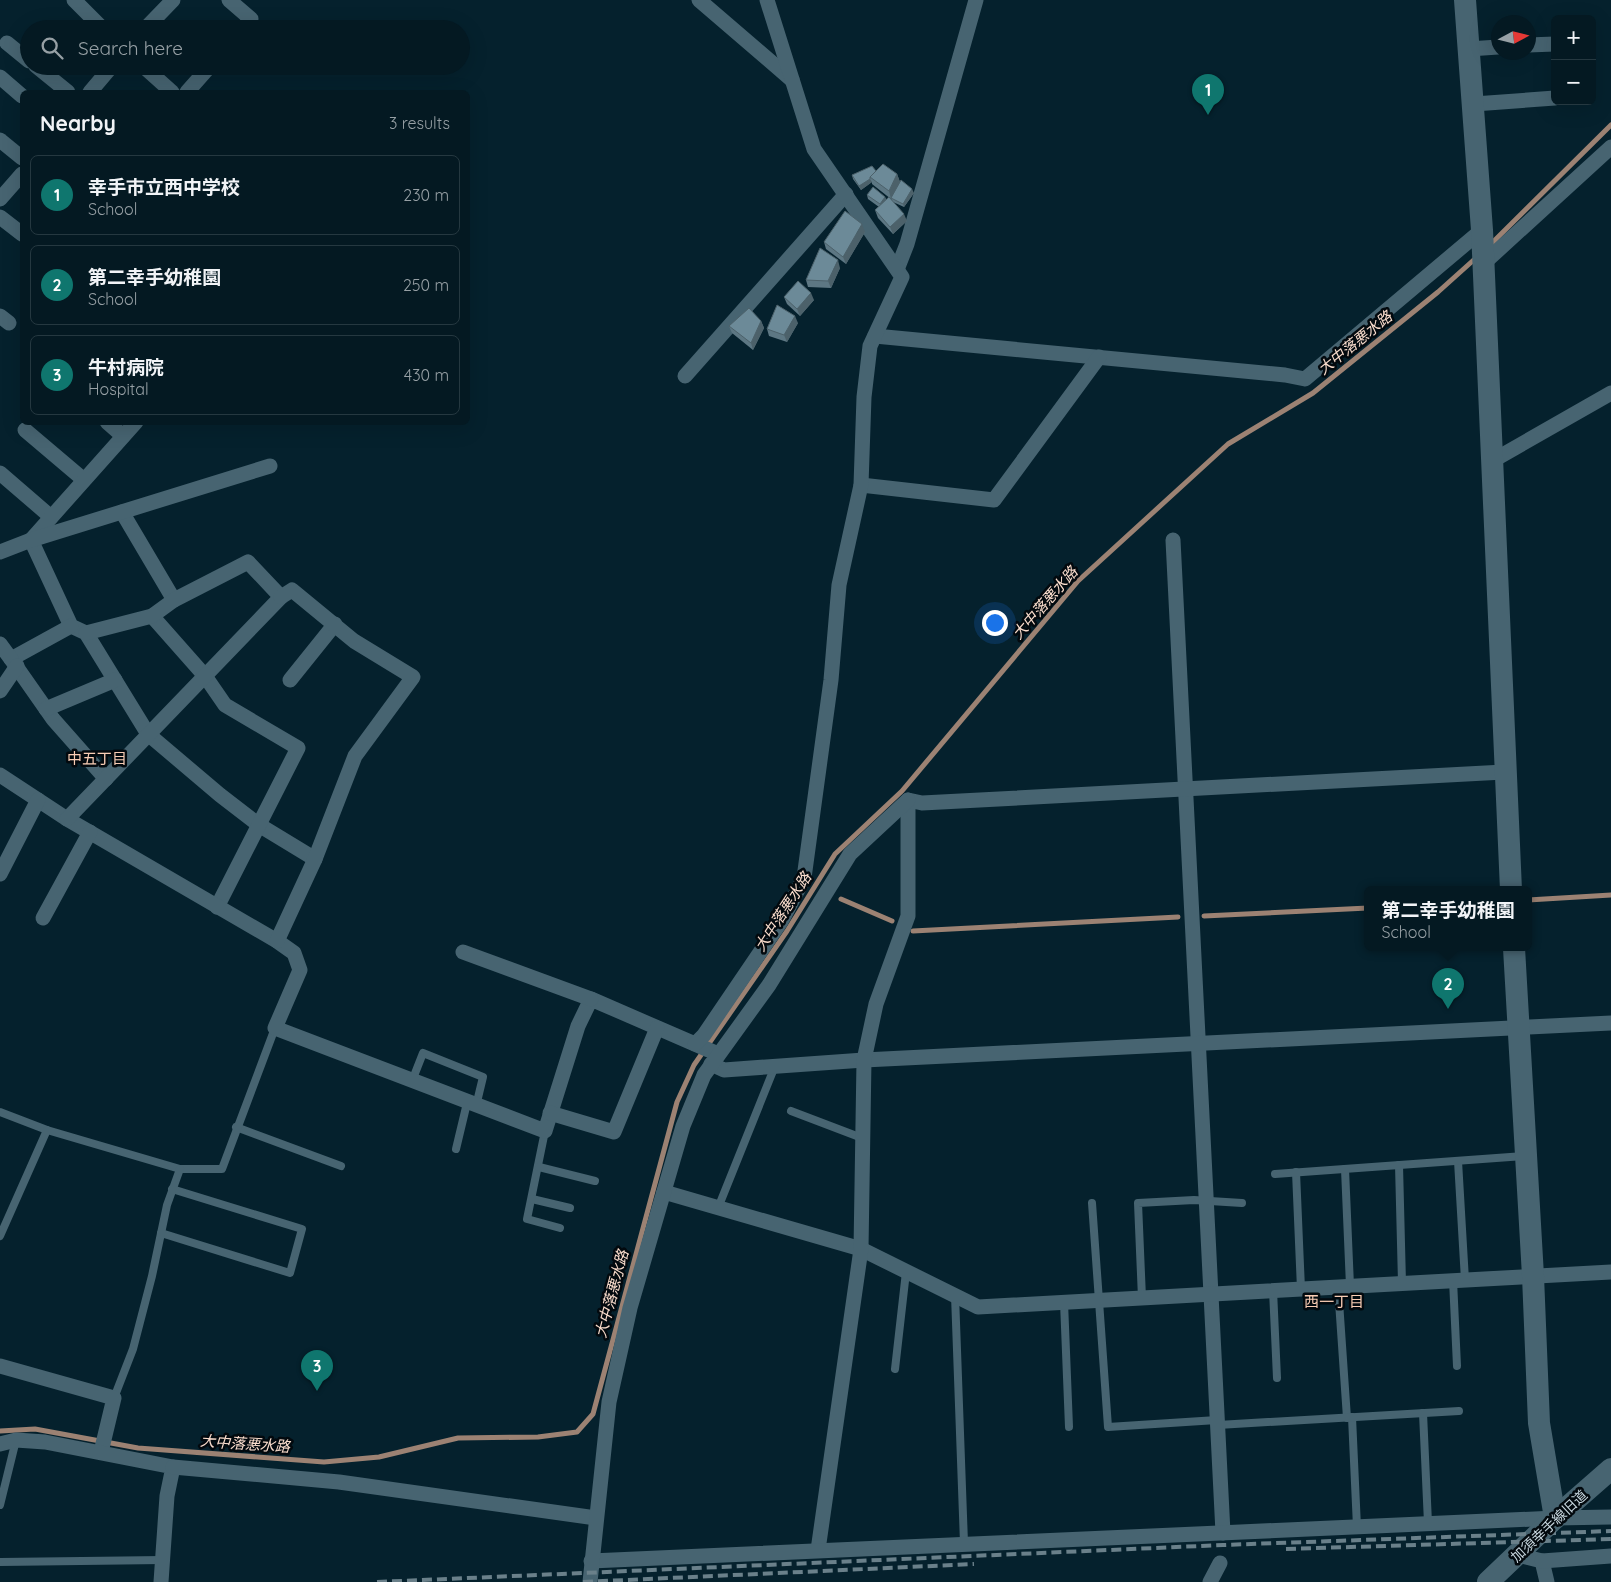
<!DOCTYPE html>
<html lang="en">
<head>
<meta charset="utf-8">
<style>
  body { margin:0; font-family:Quicksand,"Noto Sans JP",sans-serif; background:#12262f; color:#f1f3f6 }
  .controls { position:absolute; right:15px; top:15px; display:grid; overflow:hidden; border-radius:8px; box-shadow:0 5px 20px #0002 }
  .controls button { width:45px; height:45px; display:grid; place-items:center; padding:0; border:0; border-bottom:1px solid #253840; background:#041922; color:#f1f3f6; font:25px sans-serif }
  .compass { position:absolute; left:1491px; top:15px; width:45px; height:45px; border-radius:50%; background:#041922; box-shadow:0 5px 20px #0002; rotate:83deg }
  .you { position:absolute; left:994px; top:622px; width:18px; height:18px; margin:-12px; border:4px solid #fff; border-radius:50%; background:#1a73e8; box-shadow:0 0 0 8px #1a73e833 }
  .badge { display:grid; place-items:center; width:32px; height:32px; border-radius:50%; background:#0f766e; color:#fff; font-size:16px; font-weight:700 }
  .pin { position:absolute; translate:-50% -41px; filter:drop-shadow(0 1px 2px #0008) }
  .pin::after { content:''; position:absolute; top:26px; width:18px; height:15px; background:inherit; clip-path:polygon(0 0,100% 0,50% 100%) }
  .popup { position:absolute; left:1364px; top:886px; width:168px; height:65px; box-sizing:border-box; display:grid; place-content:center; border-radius:8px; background:#041922; filter:drop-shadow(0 1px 4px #0005); font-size:16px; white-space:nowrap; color:#97a0a5 }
  .popup b { font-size:19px; color:#f1f3f6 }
  .popup::after { content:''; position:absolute; left:50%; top:100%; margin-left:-10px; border:10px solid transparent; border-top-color:#041922 }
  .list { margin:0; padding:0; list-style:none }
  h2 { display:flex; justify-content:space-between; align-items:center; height:65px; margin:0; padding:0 20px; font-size:21px }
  h2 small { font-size:16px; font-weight:400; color:#97a0a5 }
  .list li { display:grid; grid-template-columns:32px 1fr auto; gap:15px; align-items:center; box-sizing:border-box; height:80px; margin:0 10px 10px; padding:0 10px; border:1px solid #253840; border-radius:8px }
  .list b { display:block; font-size:19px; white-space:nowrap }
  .list p { margin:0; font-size:16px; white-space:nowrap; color:#97a0a5 }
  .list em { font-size:16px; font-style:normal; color:#97a0a5 }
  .icon { flex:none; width:28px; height:28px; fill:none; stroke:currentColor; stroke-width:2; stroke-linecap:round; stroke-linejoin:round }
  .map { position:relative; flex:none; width:1611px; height:1582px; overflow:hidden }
  .search { position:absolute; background:#041922; box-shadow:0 5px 20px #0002; left:20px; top:20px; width:450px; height:55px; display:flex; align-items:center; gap:12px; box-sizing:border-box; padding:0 18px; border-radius:28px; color:#97a0a5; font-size:19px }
  .panel { position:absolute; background:#041922; box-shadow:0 5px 20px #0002; left:20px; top:90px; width:450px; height:335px; border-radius:8px }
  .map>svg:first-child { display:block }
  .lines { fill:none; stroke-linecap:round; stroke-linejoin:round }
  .stream { stroke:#9c8273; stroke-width:5 }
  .lane { stroke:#476471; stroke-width:8 }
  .street { stroke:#476471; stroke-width:15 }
  .secondary { stroke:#476471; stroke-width:22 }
  .rail { stroke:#6a808a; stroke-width:4; stroke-dasharray:10 5; stroke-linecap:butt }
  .wall { fill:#5d7783 }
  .shaded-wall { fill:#4c616a }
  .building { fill:#6c8a98; stroke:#4c616a }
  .labels { text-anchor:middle; stroke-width:5; stroke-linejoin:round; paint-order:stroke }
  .street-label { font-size:14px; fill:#c8d7df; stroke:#02090e }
  .water-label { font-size:15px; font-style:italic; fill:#faddcd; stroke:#02090e }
  .neighbourhood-label { font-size:15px; fill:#f9cdb5; stroke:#02090e }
</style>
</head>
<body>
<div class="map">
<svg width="1611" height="1582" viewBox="0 0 1611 1582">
  <rect width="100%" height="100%" fill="#05212d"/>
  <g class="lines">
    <g class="stream">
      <polyline points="1489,246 1611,125"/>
      <polyline points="841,899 892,921"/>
      <polyline points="1528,900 1611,895"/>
      <polyline points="1204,916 1368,908"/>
      <polyline points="913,931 1178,917"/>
      <polyline points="0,1431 35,1429 138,1448 324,1462 379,1457 458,1438 538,1437 577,1432 593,1414 677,1102 694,1065 787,931 835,854 902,791 1078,581 1228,444 1313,393 1438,292 1477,257"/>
    </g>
    <g class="lane">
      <polyline points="412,1081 423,1053 483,1077 476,1106"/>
      <polyline points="791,1111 862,1138"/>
      <polyline points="0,1112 47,1130"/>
      <polyline points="236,1127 341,1166"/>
      <polyline points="545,1131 527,1219 560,1228"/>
      <polyline points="456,1149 467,1103"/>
      <polyline points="1458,1161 1465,1280"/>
      <polyline points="1399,1165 1402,1283"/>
      <polyline points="539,1167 595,1181"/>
      <polyline points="1345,1169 1350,1286"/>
      <polyline points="1296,1172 1301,1289"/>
      <polyline points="1275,1174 1524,1156"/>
      <polyline points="532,1199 570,1208"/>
      <polyline points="1092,1203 1108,1427 1217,1420"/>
      <polyline points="718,1208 775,1066"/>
      <polyline points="161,1233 290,1273 302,1229 172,1189"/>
      <polyline points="0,1236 47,1130 180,1169 222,1169 275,1028"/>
      <polyline points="1453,1280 1457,1366"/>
      <polyline points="1338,1287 1347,1418"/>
      <polyline points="1273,1290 1277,1378"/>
      <polyline points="955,1295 964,1543"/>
      <polyline points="1142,1298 1138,1203 1194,1200 1242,1203"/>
      <polyline points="1064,1302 1069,1427"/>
      <polyline points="895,1369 906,1272"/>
      <polyline points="114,1398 133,1349 152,1276 167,1205 180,1169"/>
      <polyline points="1423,1413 1428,1523"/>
      <polyline points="1352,1417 1357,1527"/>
      <polyline points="1218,1425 1459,1411"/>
      <polyline points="0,1505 16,1440"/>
      <polyline points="0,1562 163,1560"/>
    </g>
    <g class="street">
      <polyline points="74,0 103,29"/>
      <polyline points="229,0 251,19 242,29"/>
      <polyline points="699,0 792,80"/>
      <polyline points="145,29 173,0"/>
      <polyline points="7,43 29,61"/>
      <polyline points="1528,45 1555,44"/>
      <polyline points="1469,49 1498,47"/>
      <polyline points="36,66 68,92"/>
      <polyline points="143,66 172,92"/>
      <polyline points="0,77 22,96"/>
      <polyline points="90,92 112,66"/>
      <polyline points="187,92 210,66"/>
      <polyline points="1474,104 1555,98"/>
      <polyline points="0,140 22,158"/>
      <polyline points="0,199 22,174"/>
      <polyline points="0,217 22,234"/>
      <polyline points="1483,264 1611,147"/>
      <polyline points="898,267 907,244 976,0"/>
      <polyline points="0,316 9,323"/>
      <polyline points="875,336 1285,375 1305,379 1482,230"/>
      <polyline points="685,376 846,194"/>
      <polyline points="107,422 123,436"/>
      <polyline points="25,430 84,480"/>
      <polyline points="1492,461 1611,393"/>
      <polyline points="0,473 51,517"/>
      <polyline points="861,485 994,500 1099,357"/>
      <polyline points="122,512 174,600"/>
      <polyline points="31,540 71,626 86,633 148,734 220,795 259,825 315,859"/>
      <polyline points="31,540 136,422"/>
      <polyline points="1173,540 1223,1533"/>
      <polyline points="0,552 31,540 270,466"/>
      <polyline points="152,616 205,676 225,705 298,748 217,907"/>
      <polyline points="71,626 11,659 53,719 106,779"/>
      <polyline points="0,644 11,659"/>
      <polyline points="290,680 335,624"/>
      <polyline points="0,691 17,666"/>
      <polyline points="46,709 115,680"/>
      <polyline points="0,775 67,819 277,941 294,953 300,970 275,1028 545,1131 578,1026 591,999 718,1054"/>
      <polyline points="67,819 281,597 248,562 174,600 152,616 86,633"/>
      <polyline points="0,874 38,800"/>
      <polyline points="43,918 90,832"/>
      <polyline points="277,941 315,859 355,756 413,677 354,641 292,590 281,597"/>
      <polyline points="463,952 591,999"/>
      <polyline points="695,1044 704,1035 782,920 804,878 831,680 839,585 861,485 864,397 870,346 902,277 814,149 767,0"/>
      <polyline points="711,1064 724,1070 864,1060 1611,1023"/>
      <polyline points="550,1113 614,1132 657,1028"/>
      <polyline points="664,1192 861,1249 978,1307 1611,1272"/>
      <polyline points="0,1366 114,1398 101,1452"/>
      <polyline points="0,1444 16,1440 45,1442 173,1467 167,1496 161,1582"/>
      <polyline points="173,1467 339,1482 596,1518"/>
      <polyline points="818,1550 861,1249 864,1060 876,1004 908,916 908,800 922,803 1504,772"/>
      <polyline points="1518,1555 1542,1561 1547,1582"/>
      <polyline points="591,1561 1555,1518 1611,1517"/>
      <polyline points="1542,1561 1611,1556"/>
      <polyline points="590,1582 609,1402 630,1308 683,1126 704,1075 769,985 850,854 908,800"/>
      <polyline points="1210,1582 1220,1563"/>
    </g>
    <g class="secondary">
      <polyline points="1465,0 1482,230 1511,890"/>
      <polyline points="1514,948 1533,1276 1539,1423 1555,1518"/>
      <polyline points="1488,1582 1555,1518 1611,1469"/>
    </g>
    <g class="rail">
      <polyline points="1286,1549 1611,1539"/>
      <polyline points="377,1582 1223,1545 1611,1531"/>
      <polyline points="583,1582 974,1564"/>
    </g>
  </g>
  <g class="wall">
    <polygon points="876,171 897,174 900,182 894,193 914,193 904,207 893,202 907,221 893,234 878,218 875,210 879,207 868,199 867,195 885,197 886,199 892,201 891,199 872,184 872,182 861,190 853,179 852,175"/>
    <polygon points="865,232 846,264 826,249 824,242"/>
    <polygon points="840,268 831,288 808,287 806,280"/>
    <polygon points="784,297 814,300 800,316 787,304"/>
    <polygon points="761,321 764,328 753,350 732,333 729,326"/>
    <polygon points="798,323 787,342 769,336 767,329"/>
  </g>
  <g class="shaded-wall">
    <polygon points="897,174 900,182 891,199 889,191"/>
    <polygon points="870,179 872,182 861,190 859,186"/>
    <polygon points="912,189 914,193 904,207 903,204"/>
    <polygon points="885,197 886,200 881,208 880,204"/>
    <polygon points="904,214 907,221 893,234 890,227"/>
    <polygon points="862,224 865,232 846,264 843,257"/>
    <polygon points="838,260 840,268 831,288 828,281"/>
    <polygon points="811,293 814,300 800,316 797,309"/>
    <polygon points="795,316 798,323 787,342 784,335"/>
    <polygon points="761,321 764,328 753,350 751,343"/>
  </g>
  <g class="building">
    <polygon points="883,164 897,174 889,191 870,177"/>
    <polygon points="872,166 876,171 870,177 870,179 859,186 852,175"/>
    <polygon points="901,180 912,189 903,204 891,198"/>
    <polygon points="873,187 885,197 880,204 867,195"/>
    <polygon points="889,197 904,214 890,227 875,210"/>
    <polygon points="845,211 862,224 843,257 824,242"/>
    <polygon points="820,248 838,260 828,281 806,280"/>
    <polygon points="798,281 811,293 797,309 784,297"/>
    <polygon points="777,305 795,316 784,335 767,329"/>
    <polygon points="749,308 761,321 751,343 729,326"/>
  </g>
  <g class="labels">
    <g class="street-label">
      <text transform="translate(1549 1526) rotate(-43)" y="5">加須幸手線旧道</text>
    </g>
    <g class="water-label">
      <text transform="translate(1355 343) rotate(-39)" y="5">大中落悪水路</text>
      <text transform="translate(1045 603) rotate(-49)" y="5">大中落悪水路</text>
      <text transform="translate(783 912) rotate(-57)" y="5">大中落悪水路</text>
      <text transform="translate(612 1294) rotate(-75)" y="5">大中落悪水路</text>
      <text transform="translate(245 1444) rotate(4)" y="5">大中落悪水路</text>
    </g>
    <g class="neighbourhood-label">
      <text x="97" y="764">中五丁目</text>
      <text x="1334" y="1307">西一丁目</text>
    </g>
  </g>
</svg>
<div class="controls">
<button>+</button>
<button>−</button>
</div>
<svg class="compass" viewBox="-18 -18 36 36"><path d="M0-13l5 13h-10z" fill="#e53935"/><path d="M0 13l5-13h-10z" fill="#97a0a5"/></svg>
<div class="you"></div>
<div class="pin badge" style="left:1208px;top:115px">1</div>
<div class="pin badge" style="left:1448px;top:1009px">2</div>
<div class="popup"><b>第二幸手幼稚園</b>School</div>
<div class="pin badge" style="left:317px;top:1391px">3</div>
<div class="search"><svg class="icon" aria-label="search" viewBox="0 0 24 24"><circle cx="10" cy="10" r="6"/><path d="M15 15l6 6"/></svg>Search here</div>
<section class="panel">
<h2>Nearby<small>3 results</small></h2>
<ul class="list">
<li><span class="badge">1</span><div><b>幸手市立西中学校</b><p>School</p></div><em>230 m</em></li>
<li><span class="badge">2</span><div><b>第二幸手幼稚園</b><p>School</p></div><em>250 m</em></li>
<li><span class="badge">3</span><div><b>牛村病院</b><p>Hospital</p></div><em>430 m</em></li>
</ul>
</section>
</div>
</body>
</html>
